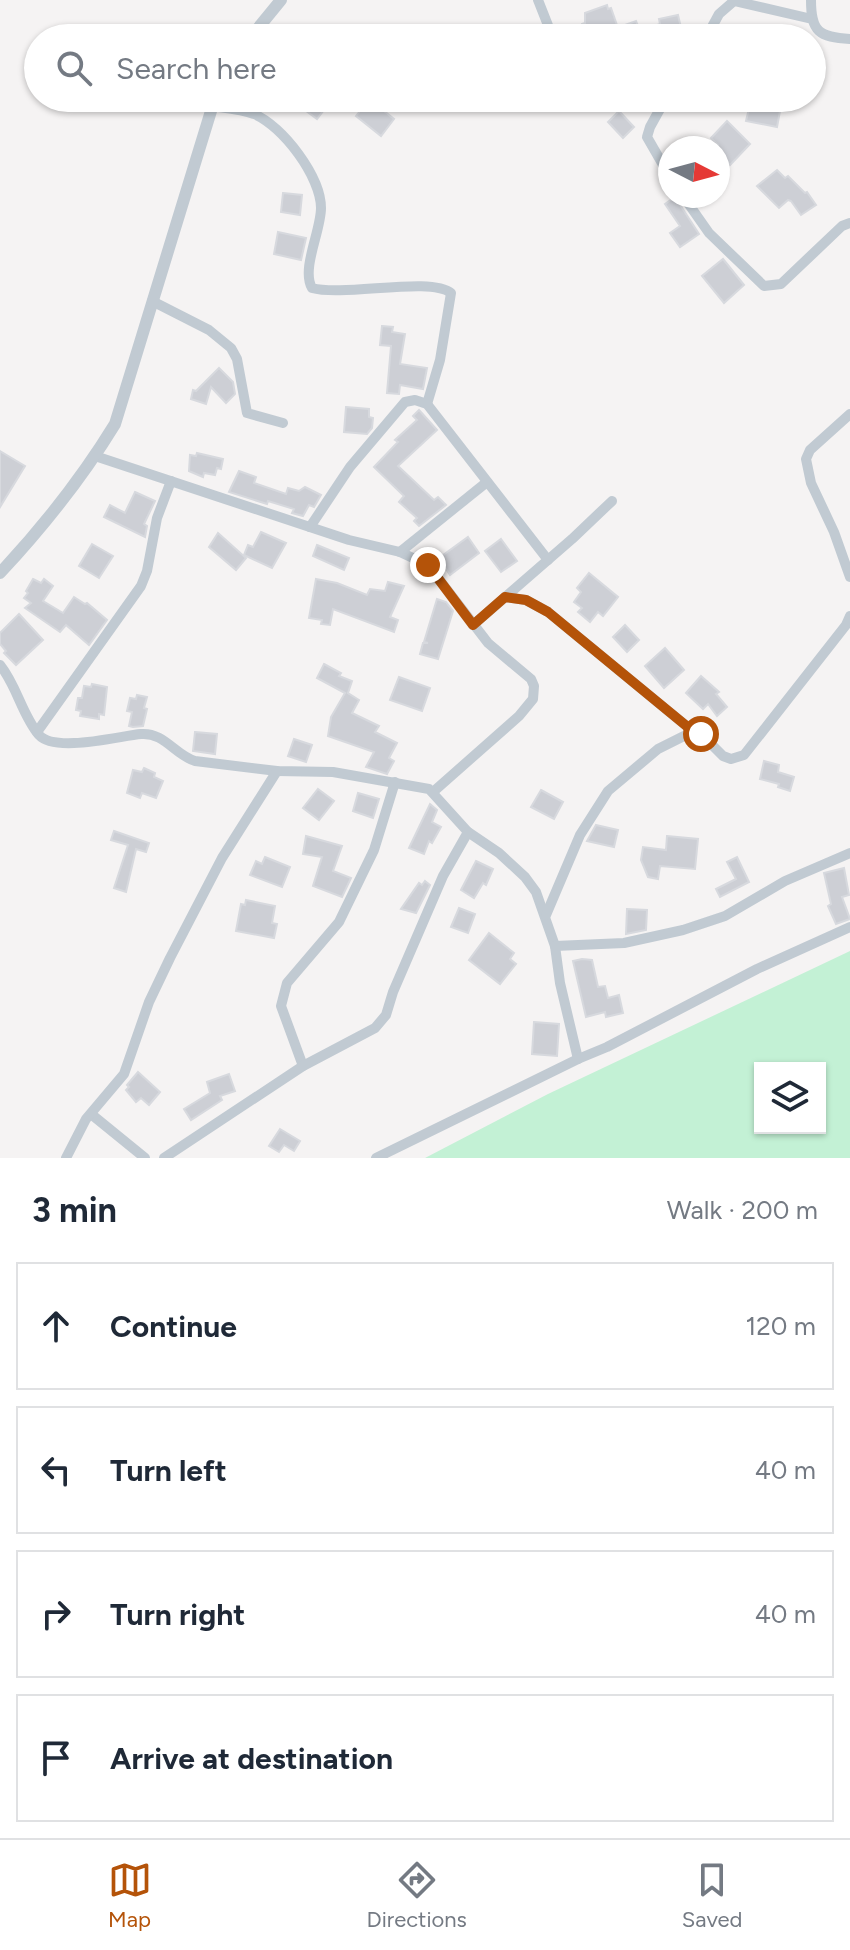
<!DOCTYPE html>
<html lang="en">
<head>
<meta charset="utf-8">
<style>
  body { margin:0; font-family:Figtree,sans-serif; background:#f6f6f7; color:#1f2937 }
  .controls { position:absolute; right:24px; bottom:24px; display:grid; overflow:hidden; border-radius:0px; box-shadow:0 2px 6px #0004 }
  .controls button { width:72px; height:72px; display:grid; place-items:center; padding:0; border:0; border-bottom:2px solid #e0e1e3; background:#fff; color:#1f2937; font:40px sans-serif }
  .compass { position:absolute; left:658px; top:136px; width:72px; height:72px; border-radius:50%; background:#fff; box-shadow:0 2px 6px #0004; rotate:96deg }
  .stop { position:absolute; width:24px; height:24px; margin:-18px; border:6px solid #b45309; border-radius:50%; background:#fff }
  .stop.end { background:#b45309; border-color:#fff; box-shadow:0 2px 8px #0008 }
  .list { margin:0; padding:0; list-style:none }
  h2 { display:flex; justify-content:space-between; align-items:center; height:104px; margin:0; padding:0 32px; font-size:34px }
  h2 small { font-size:26px; font-weight:400; color:#747a83 }
  .list li { display:grid; grid-template-columns:52px 1fr auto; gap:24px; align-items:center; box-sizing:border-box; height:128px; margin:0 16px 16px; padding:0 16px; border:2px solid #e0e1e3; border-radius:0px }
  .list b { display:block; font-size:30px; white-space:nowrap }
  .list em { font-size:26px; font-style:normal; color:#747a83 }
  .icon { flex:none; width:44px; height:44px; fill:none; stroke:currentColor; stroke-width:2; stroke-linecap:round; stroke-linejoin:round }
  .map { position:relative; flex:none; width:850px; height:1158px; overflow:hidden }
  .search { position:absolute; background:#fff; box-shadow:0 2px 6px #0004; left:24px; right:24px; top:24px; height:88px; display:flex; align-items:center; gap:20px; box-sizing:border-box; padding:0 28px; border-radius:44px; color:#747a83; font-size:30px }
  .sheet { height:680px; background:#fff }
  nav { display:flex; justify-content:space-around; align-items:center; box-sizing:border-box; height:112px; border-top:2px solid #e0e1e3; background:#fff; font-size:22px; color:#747a83 }
  nav a { display:grid; justify-items:center; gap:4px }
  nav .on { color:#b45309 }
  .map>svg:first-child { display:block }
  .green { fill:#c3f1d5; fill-rule:evenodd }
  .building { fill:#cdcfd5; stroke:#d7d9de; stroke-width:2 }
  .lines { fill:none; stroke-linecap:round; stroke-linejoin:round }
  .minor { stroke:#c1cad2; stroke-width:10 }
  .tertiary { stroke:#c1cad2; stroke-width:12 }
  .route { stroke:#b45309; stroke-width:10 }
</style>
</head>
<body>
<div class="map">
<svg width="850" height="1158" viewBox="0 0 850 1158">
  <rect width="100%" height="100%" fill="#f5f3f3"/>
  <path class="green" d="M850 951V1158H425L548 1094ZM760 1068H820V1128H760Z"/>
  <g class="building">
    <polygon points="607,5 608,9 611,8 618,28 584,38 582,24 585,23 585,13"/>
    <polygon points="678,15 683,36 674,38 623,38 619,27 636,21 640,31 660,24 659,19"/>
    <polygon points="289,98 333,98 317,119"/>
    <polygon points="342,98 368,98 394,119 381,136 356,116 360,111"/>
    <polygon points="751,100 781,106 777,127 746,121"/>
    <polygon points="619,111 634,127 623,138 608,122"/>
    <polygon points="727,121 750,144 730,165 718,154 718,145 711,138"/>
    <polygon points="777,170 785,178 788,176 805,193 807,192 816,205 801,215 791,201 788,200 779,208 757,186"/>
    <polygon points="283,193 302,195 300,215 281,212"/>
    <polygon points="675,197 699,234 680,247 670,233 680,226 665,204"/>
    <polygon points="278,232 306,238 301,260 274,254"/>
    <polygon points="723,259 744,285 724,303 702,276"/>
    <polygon points="382,326 393,327 392,332 405,334 400,364 427,368 423,389 400,385 399,394 387,393 391,346 380,345"/>
    <polygon points="219,368 233,382 235,394 226,403 211,387 206,404 191,399 193,390 196,391"/>
    <polygon points="346,407 369,409 369,417 373,418 372,428 367,434 344,432"/>
    <polygon points="419,410 437,430 398,466 434,500 438,497 446,505 419,526 414,521 417,518 399,502 404,496 374,467 398,442 395,440 417,420 413,416"/>
    <polygon points="0,451 25,466 0,507"/>
    <polygon points="197,453 223,459 221,469 217,468 215,475 204,473 203,477 189,471 190,455 196,456"/>
    <polygon points="239,471 256,477 254,483 286,494 288,488 299,491 305,487 321,495 314,507 309,505 303,516 292,513 294,509 268,501 267,504 229,492"/>
    <polygon points="135,492 155,501 144,524 147,526 145,537 104,517 110,505 125,513"/>
    <polygon points="261,532 286,543 272,568 244,555 248,545 253,547"/>
    <polygon points="218,533 246,558 236,570 209,547"/>
    <polygon points="468,537 479,553 450,575 439,558"/>
    <polygon points="501,539 517,561 501,572 485,551"/>
    <polygon points="92,544 113,556 99,578 79,566"/>
    <polygon points="317,545 349,558 344,570 313,556"/>
    <polygon points="589,573 618,597 603,616 598,612 590,622 578,612 582,608 574,602 581,592 577,588"/>
    <polygon points="33,579 41,583 44,579 53,586 43,601 63,613 74,597 85,604 87,603 107,620 89,645 66,625 60,632 25,608 31,603 24,598 28,593 26,591"/>
    <polygon points="316,579 337,583 367,595 370,589 385,591 388,582 404,586 390,617 398,620 394,632 333,609 330,625 321,624 322,620 309,618"/>
    <polygon points="437,599 446,602 453,611 438,659 420,654 423,643 428,643 424,642"/>
    <polygon points="19,614 43,640 16,665 4,653 6,651 0,644 0,633"/>
    <polygon points="625,625 639,640 627,652 613,637"/>
    <polygon points="665,648 684,670 664,688 645,666"/>
    <polygon points="324,664 341,673 339,676 352,681 348,693 359,700 352,713 379,726 375,732 397,743 389,758 394,761 387,774 366,767 374,752 328,736 331,717 345,693 317,678"/>
    <polygon points="701,676 719,692 716,694 727,707 717,716 708,704 703,709 686,693"/>
    <polygon points="399,677 430,688 422,711 390,700"/>
    <polygon points="92,684 107,687 104,715 99,714 99,719 80,716 81,711 76,710 78,698 82,698 84,686 91,687"/>
    <polygon points="137,695 147,697 144,708 147,709 143,726 133,727 129,726 132,712 127,711 130,698 136,699"/>
    <polygon points="195,732 217,734 215,754 193,751"/>
    <polygon points="294,739 312,745 306,762 288,756"/>
    <polygon points="764,761 779,765 778,772 794,777 790,791 778,787 779,784 760,779"/>
    <polygon points="144,768 155,773 154,777 163,781 156,798 142,793 140,798 127,793 133,770 142,772"/>
    <polygon points="318,789 334,801 319,820 303,808"/>
    <polygon points="541,790 563,802 554,819 531,807"/>
    <polygon points="358,793 379,799 373,818 353,811"/>
    <polygon points="430,804 437,810 432,822 441,827 432,843 429,841 424,854 409,848"/>
    <polygon points="596,825 618,830 614,847 587,841"/>
    <polygon points="114,831 149,843 146,852 136,849 126,892 114,888 128,845 111,840"/>
    <polygon points="306,836 342,846 333,871 351,878 342,897 313,886 322,857 303,854"/>
    <polygon points="667,836 698,839 695,869 660,866 658,879 648,877 641,860 643,847 666,850"/>
    <polygon points="265,857 290,867 282,887 250,875 256,861 262,864"/>
    <polygon points="737,857 749,882 720,897 716,889 736,879 727,862"/>
    <polygon points="476,861 493,869 486,885 483,883 474,898 461,890"/>
    <polygon points="844,868 849,895 842,897 850,919 836,924 828,906 831,904 824,873"/>
    <polygon points="425,881 430,885 416,913 401,909 419,883 422,885"/>
    <polygon points="246,900 275,906 272,923 277,924 274,938 236,931 241,904 245,905"/>
    <polygon points="459,908 475,914 468,933 451,927"/>
    <polygon points="627,909 647,910 646,930 626,934"/>
    <polygon points="489,933 514,953 510,959 516,964 500,984 469,960"/>
    <polygon points="582,959 592,960 598,987 605,986 608,998 619,995 623,1013 606,1017 605,1012 586,1017 573,961"/>
    <polygon points="534,1022 559,1024 557,1056 532,1054"/>
    <polygon points="138,1072 160,1092 149,1105 141,1098 136,1102 126,1090 129,1087 127,1085"/>
    <polygon points="229,1074 235,1091 220,1096 222,1100 191,1120 184,1109 210,1093 207,1082"/>
    <polygon points="280,1129 300,1141 294,1151 284,1145 279,1152 269,1146"/>
  </g>
  <g class="lines">
    <g class="minor">
      <polyline points="538,0 553,38"/>
      <path d="M811 0C811 32 819 37 850 39"/>
      <polyline points="706,38 719,14 734,1 812,19"/>
      <polyline points="666,98 650,127 647,137 670,177"/>
      <path d="M211 106C225 108 241 109 254 114 283 126 321 177 321 208 321 231 301 269 312 288 344 297 431 276 451 293L440 360 427 404"/>
      <polyline points="683,196 709,233 764,286 781,284 842,226 850,223"/>
      <polyline points="152,301 209,330 231,348 237,359 247,413 283,423"/>
      <polyline points="850,414 810,450 806,459 811,483 834,532 850,577"/>
      <polyline points="95,456 349,540 400,552 428,565 488,643 531,679 534,686 533,699 519,716 433,792"/>
      <polyline points="310,527 350,467 405,402 415,400 427,404 548,560"/>
      <polyline points="400,552 487,482"/>
      <polyline points="505,597 526,600 548,612 695,733"/>
      <polyline points="473,625 572,539 612,501"/>
      <path d="M0 665C17 686 22 715 39 735 55 753 119 736 141 734 164 732 175 755 195 761L277 771 333 772 429 789 468 832 499 853 525 877 536 892 555 946 560 983 578 1059"/>
      <polyline points="37,732 141,586 147,571 157,518 171,481"/>
      <polyline points="546,915 580,835 608,791 658,749 688,734 701,734 723,756 731,759 744,755 846,625 850,616"/>
      <polyline points="555,946 624,943 683,930 725,916 785,881 850,853"/>
      <polyline points="303,1066 281,1006 287,983 339,922 374,850 395,782"/>
      <polyline points="91,1114 145,1158"/>
      <polyline points="66,1158 86,1119 124,1074 149,1002 170,958 222,858 277,771"/>
      <polyline points="164,1158 303,1066 375,1028 386,1015 393,992 443,876 468,832"/>
      <polyline points="376,1158 578,1059 607,1047 757,969 850,927"/>
    </g>
    <g class="tertiary">
      <polyline points="250,38 281,0"/>
      <path d="M0 573C43 527 82 478 115 424L215 98"/>
    </g>
  </g>
  <g class="lines">
    <polyline class="route" points="428,565 473,625 505,597 526,600 548,612 695,733 701,734"/>
  </g>
</svg>
<div class="controls">
<button><svg class="icon" aria-label="layers" viewBox="0 0 24 24"><path d="M12 4l9 5-9 5-9-5zM3 14l9 5 9-5"/></svg></button>
</div>
<svg class="compass" viewBox="-18 -18 36 36"><path d="M0-13l5 13h-10z" fill="#e53935"/><path d="M0 13l5-13h-10z" fill="#747a83"/></svg>
<div class="stop" style="left:701px;top:734px"></div>
<div class="stop end" style="left:428px;top:565px"></div>
<div class="search"><svg class="icon" aria-label="search" viewBox="0 0 24 24"><circle cx="10" cy="10" r="6"/><path d="M15 15l6 6"/></svg>Search here</div>
</div>
<section class="sheet">
<h2>3 min<small>Walk · 200 m</small></h2>
<ul class="list">
<li><svg class="icon" aria-label="ahead" viewBox="0 0 24 24"><path d="M12 20V5M6 11l6-6 6 6"/></svg><div><b>Continue</b></div><em>120 m</em></li>
<li><svg class="icon" aria-label="left" viewBox="0 0 24 24"><path d="M17 20v-9H6M10 6l-5 5 5 5"/></svg><div><b>Turn left</b></div><em>40 m</em></li>
<li><svg class="icon" aria-label="right" viewBox="0 0 24 24"><path d="M7 20v-9h11M14 6l5 5-5 5"/></svg><div><b>Turn right</b></div><em>40 m</em></li>
<li><svg class="icon" aria-label="arrive" viewBox="0 0 24 24"><path d="M6 21V4h12l-3 4 3 4H6"/></svg><div><b>Arrive at destination</b></div></li>
</ul>
</section>
<nav>
<a class="on"><svg class="icon" aria-label="map" viewBox="0 0 24 24"><path d="M3 6l6-2 6 2 6-2v14l-6 2-6-2-6 2zM9 4v14M15 6v14"/></svg>Map</a>
<a><svg class="icon" aria-label="directions" viewBox="0 0 24 24"><path d="M12 3l9 9-9 9-9-9zM9 14v-3h6M13 9l2 2-2 2"/></svg>Directions</a>
<a><svg class="icon" aria-label="saved" viewBox="0 0 24 24"><path d="M7 4h10v16l-5-4-5 4z"/></svg>Saved</a>
</nav>
</body>
</html>
